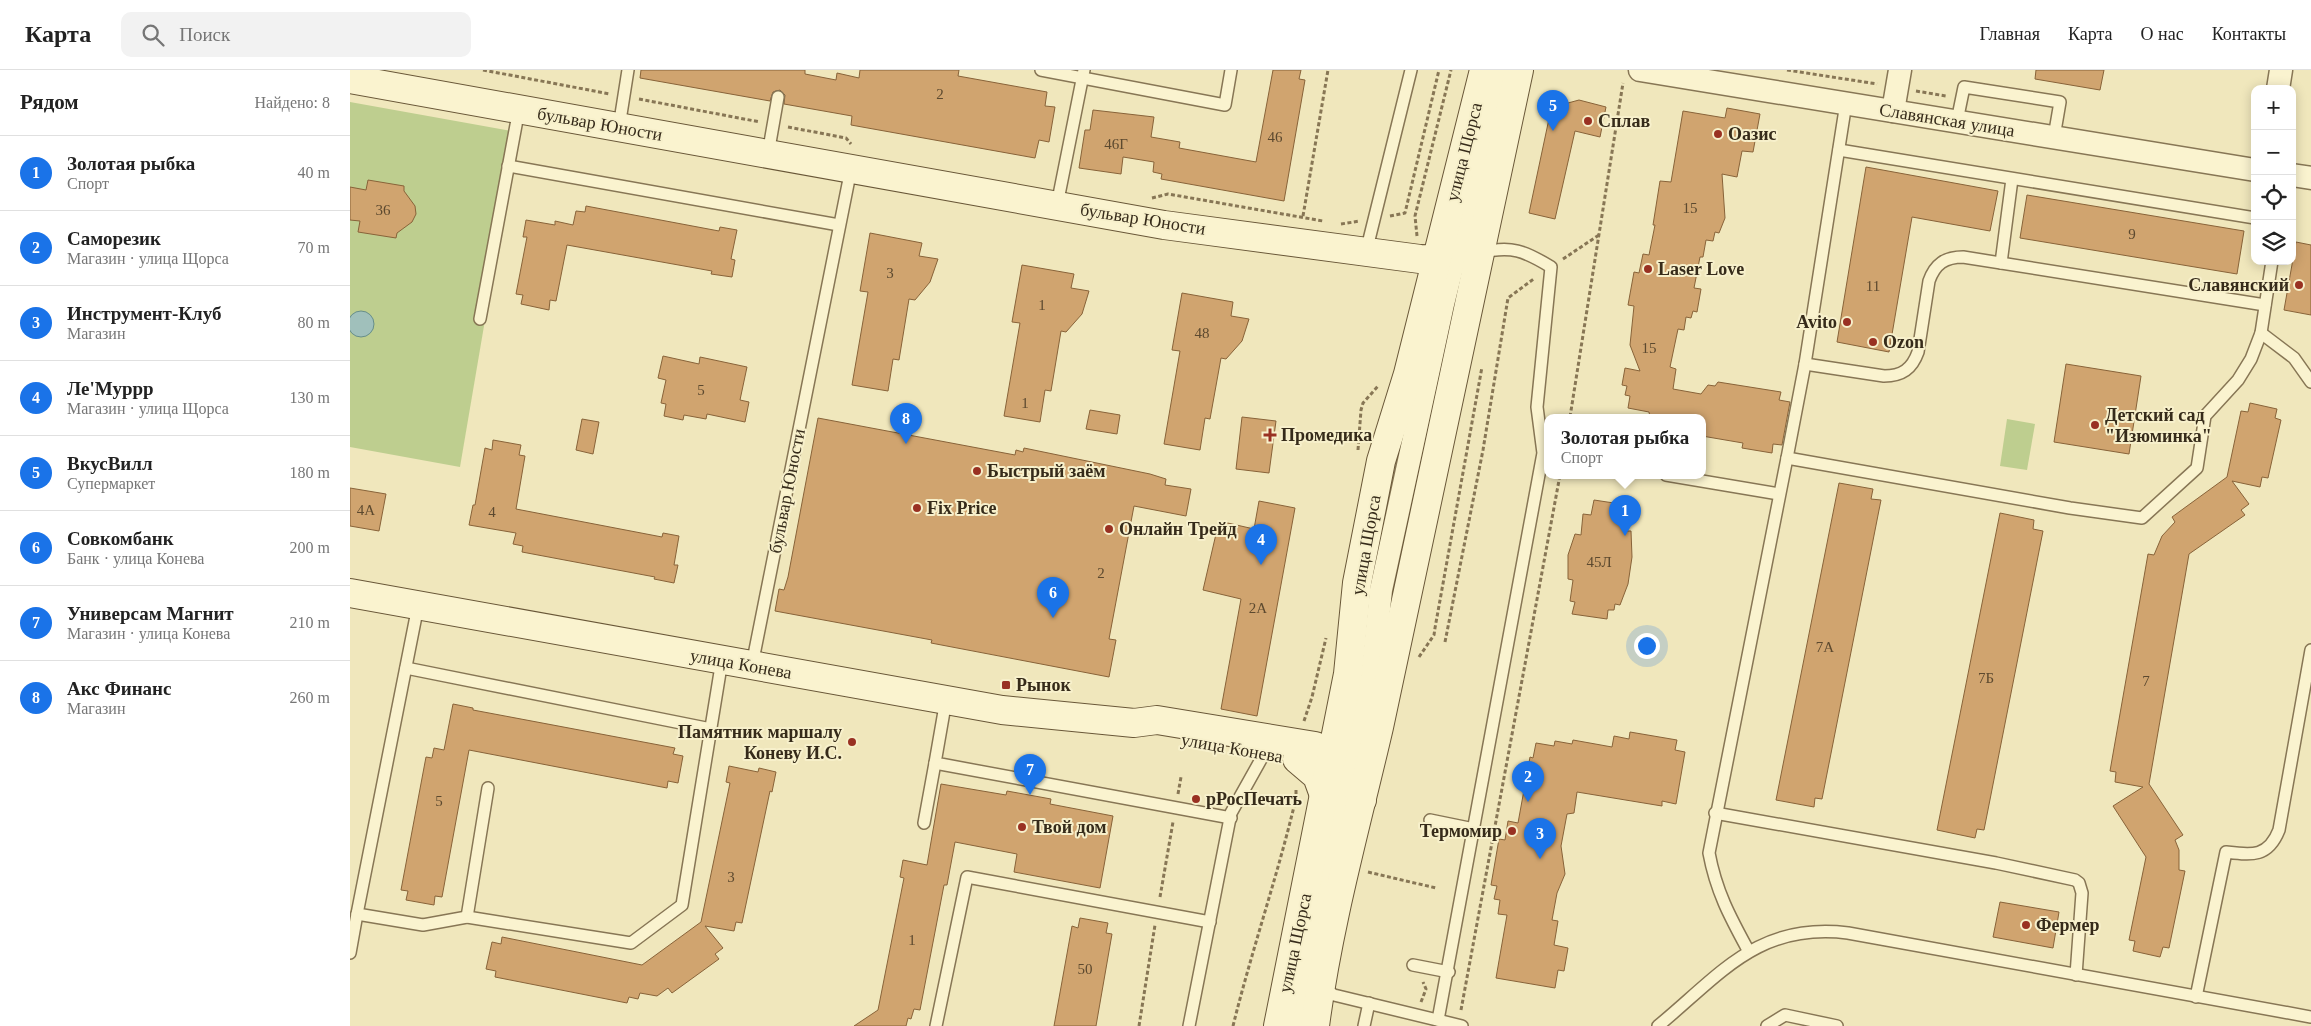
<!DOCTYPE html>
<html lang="ru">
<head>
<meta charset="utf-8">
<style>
  body { margin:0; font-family:"Times New Roman",serif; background:#f2f2f2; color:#222 }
  .controls { position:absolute; right:15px; top:15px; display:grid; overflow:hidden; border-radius:10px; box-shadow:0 2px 12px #0003 }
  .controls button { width:45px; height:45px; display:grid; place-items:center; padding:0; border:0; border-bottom:1px solid #e0e0e0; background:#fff; color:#222; font:25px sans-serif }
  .you { position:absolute; left:1296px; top:575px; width:18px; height:18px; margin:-12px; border:4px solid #fff; border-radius:50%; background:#1a73e8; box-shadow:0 0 0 8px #1a73e833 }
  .badge { display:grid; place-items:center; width:32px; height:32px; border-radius:50%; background:#1a73e8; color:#fff; font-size:16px; font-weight:700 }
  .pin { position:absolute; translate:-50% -41px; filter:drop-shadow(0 1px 2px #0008) }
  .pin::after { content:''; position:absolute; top:26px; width:18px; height:15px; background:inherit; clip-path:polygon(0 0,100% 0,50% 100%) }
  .popup { position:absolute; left:1194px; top:344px; width:162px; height:65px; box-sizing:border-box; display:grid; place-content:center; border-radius:10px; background:#fff; filter:drop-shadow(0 1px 4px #0005); font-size:16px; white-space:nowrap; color:#767676 }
  .popup b { font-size:19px; color:#222 }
  .popup::after { content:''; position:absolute; left:50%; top:100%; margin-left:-10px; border:10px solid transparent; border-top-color:#fff }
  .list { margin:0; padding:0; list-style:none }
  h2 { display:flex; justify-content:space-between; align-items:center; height:65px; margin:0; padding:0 20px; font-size:21px }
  h2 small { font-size:16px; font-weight:400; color:#767676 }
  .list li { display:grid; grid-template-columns:32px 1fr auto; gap:15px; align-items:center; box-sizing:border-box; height:75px; padding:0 20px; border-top:1px solid #e0e0e0 }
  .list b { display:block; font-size:19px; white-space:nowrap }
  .list p { margin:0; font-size:16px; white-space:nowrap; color:#767676 }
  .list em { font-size:16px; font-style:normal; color:#767676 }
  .icon { flex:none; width:28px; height:28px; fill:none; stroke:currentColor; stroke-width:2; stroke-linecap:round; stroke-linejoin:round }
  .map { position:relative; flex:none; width:1961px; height:956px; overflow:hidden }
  header { display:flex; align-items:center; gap:30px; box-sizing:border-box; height:70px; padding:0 25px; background:#fff; border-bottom:1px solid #e0e0e0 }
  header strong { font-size:24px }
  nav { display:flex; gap:28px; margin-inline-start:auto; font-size:18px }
  .search { width:350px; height:45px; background:#f2f2f2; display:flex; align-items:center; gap:12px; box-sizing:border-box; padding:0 18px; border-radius:10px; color:#767676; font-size:19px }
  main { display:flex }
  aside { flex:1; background:#fff }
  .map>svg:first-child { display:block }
  .green { fill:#bece8f }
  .water { fill:#a0c0bb; stroke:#678e89 }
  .building { fill:#d0a46f; stroke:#886339 }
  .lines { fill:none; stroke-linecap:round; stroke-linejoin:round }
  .lane-casing { stroke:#877655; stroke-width:14 }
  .street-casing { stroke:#877655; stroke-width:25 }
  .secondary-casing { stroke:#695738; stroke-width:30 }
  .path { stroke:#877655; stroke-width:3; stroke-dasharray:4 2.5; stroke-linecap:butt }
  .lane { stroke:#faf3cf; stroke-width:11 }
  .street { stroke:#faf3cf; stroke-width:22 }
  .secondary { stroke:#faf3cf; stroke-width:28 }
  .poi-dot { fill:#993122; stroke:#f7f0cb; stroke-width:2 }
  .labels { text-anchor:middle; stroke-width:4; stroke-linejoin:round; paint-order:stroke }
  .number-label { font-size:15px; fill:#5c492f }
  .street-label { font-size:18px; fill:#362b1a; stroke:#f7f0cb }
  .poi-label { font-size:18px; font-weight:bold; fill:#362b1a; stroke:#f7f0cb; text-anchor:start }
</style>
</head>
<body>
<header>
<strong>Карта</strong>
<div class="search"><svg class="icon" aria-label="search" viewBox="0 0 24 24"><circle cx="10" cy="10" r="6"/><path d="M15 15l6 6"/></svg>Поиск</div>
<nav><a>Главная</a><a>Карта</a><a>О нас</a><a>Контакты</a></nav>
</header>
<main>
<aside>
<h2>Рядом<small>Найдено: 8</small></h2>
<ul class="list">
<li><span class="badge">1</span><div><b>Золотая рыбка</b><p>Спорт</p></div><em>40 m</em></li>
<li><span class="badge">2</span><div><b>Саморезик</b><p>Магазин · улица Щорса</p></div><em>70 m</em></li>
<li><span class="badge">3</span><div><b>Инструмент-Клуб</b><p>Магазин</p></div><em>80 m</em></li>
<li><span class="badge">4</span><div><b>Ле'Муррр</b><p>Магазин · улица Щорса</p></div><em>130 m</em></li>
<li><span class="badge">5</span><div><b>ВкусВилл</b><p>Супермаркет</p></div><em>180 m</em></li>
<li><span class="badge">6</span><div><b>Совкомбанк</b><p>Банк · улица Конева</p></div><em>200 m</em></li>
<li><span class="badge">7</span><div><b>Универсам Магнит</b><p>Магазин · улица Конева</p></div><em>210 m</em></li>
<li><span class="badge">8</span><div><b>Акс Финанс</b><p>Магазин</p></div><em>260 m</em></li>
</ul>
</aside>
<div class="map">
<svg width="1961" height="956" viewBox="0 0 1961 956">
  <rect width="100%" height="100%" fill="#f0e7bc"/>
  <g class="green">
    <polygon points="0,32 167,62 110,397 0,377"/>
    <polygon points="1657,349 1685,354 1677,400 1650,396"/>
  </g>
  <circle class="water" cx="11" cy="254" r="13"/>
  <g class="building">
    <polygon points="291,0 455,0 455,4 486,10 487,3 509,8 510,0 609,0 608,6 697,22 695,36 705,37 699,72 689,70 685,88 501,55 502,46 434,34 435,25 430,20 423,22 420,31 290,8"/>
    <polygon points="923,0 951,0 949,9 955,10 934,131 811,109 812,104 803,102 804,92 773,87 771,104 729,98 735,60 740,60 743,40 804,47 801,67 830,72 829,78 906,92"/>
    <polygon points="1686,0 1754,0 1750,20 1685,9"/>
    <polygon points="1229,30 1256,37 1250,67 1225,61 1205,149 1179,143 1200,44 1207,36"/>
    <polygon points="1377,38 1410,44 1403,82 1392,81 1387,107 1372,104 1375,148 1369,163 1365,162 1363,171 1356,170 1353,187 1350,187 1344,218 1351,219 1347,242 1343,241 1341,248 1336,247 1334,260 1328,259 1320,297 1326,299 1323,319 1351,324 1358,315 1365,316 1368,312 1431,322 1429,330 1440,332 1432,375 1423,374 1422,383 1392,378 1393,373 1352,366 1352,347 1300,347 1299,342 1278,338 1280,326 1275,325 1277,316 1272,315 1275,298 1290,301 1280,275 1284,236 1278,235 1284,202 1289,203 1293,184 1299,185 1305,155 1303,155 1310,111 1321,112 1333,41 1375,48"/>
    <polygon points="1516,97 1648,121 1640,161 1562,147 1539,282 1487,272"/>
    <polygon points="18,110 54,116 54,121 65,136 66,144 62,152 47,163 46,168 8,162 10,151 0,150 0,117 16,120"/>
    <polygon points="1677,125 1894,161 1887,204 1670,168"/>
    <polygon points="236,136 369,161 370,157 387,160 381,189 385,190 382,207 361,204 362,201 217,175 206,231 200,230 199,240 171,234 173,225 166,224 177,167 173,167 176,150 205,155 205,151 223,155 226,141 235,142"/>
    <polygon points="520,163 572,173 569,186 588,189 580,212 565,230 559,229 549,290 543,289 538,321 502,315 518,222 510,221"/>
    <polygon points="1946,172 1961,175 1961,245 1934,240"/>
    <polygon points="672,195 724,204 721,218 739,221 732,244 716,262 711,261 701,321 695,320 690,352 654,346 670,253 662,252"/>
    <polygon points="832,223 883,232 881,246 899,249 892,271 876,289 871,288 860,349 855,348 850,380 814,374 830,281 822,280"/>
    <polygon points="313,286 349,294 350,287 397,297 390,330 399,332 395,352 357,344 356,349 334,345 333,350 314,346 316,334 311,333 316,310 308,308"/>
    <polygon points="1716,294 1791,306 1779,384 1704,372"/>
    <polygon points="1900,333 1927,339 1925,348 1931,350 1918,408 1912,407 1910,417 1882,411 1899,434 1891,440 1895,445 1839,484 1799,714 1833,765 1825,770 1829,780 1829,800 1835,801 1819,878 1813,877 1810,887 1783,881 1785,871 1779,870 1796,787 1763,736 1793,717 1765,712 1766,702 1760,701 1798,484 1804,485 1812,466 1825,452 1822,447 1877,407 1891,341 1898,342"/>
    <polygon points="740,340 770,345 767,364 736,359"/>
    <polygon points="892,347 926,351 919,403 886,399"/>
    <polygon points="468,348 665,385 666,380 673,382 674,378 800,404 816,409 815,415 841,419 836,446 784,436 759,569 766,570 759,607 581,573 582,570 425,541 429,519 434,520 438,507"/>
    <polygon points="232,349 249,352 243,384 226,380"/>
    <polygon points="143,370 171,375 169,385 175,386 166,439 312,467 313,463 329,466 324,495 328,495 324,513 304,509 305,507 172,482 173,476 163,474 166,463 119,455 123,435 125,435 135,378 142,380"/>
    <polygon points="1489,413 1523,419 1521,429 1531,430 1472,729 1465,728 1464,737 1426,730"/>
    <polygon points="0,418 36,424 29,461 0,456"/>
    <polygon points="1244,430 1277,435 1275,446 1279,447 1277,461 1281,461 1282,487 1278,514 1270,535 1265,534 1264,540 1258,540 1257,549 1222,544 1225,532 1220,531 1223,510 1218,509 1218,485 1225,464 1231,465 1233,444 1241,445"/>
    <polygon points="909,431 945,438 907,646 871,639 891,529 853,520 869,451 904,459"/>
    <polygon points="1650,443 1684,450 1683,459 1693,461 1634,760 1627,759 1625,768 1587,760"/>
    <polygon points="103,634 123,638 123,640 325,678 323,684 333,686 328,713 318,711 317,718 119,680 92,827 85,826 84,835 56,830 58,821 51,820 76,687 82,688 84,678 94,680"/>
    <polygon points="1280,662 1327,670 1325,680 1335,682 1326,734 1312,731 1312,736 1227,722 1224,743 1217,744 1211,776 1215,804 1207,823 1202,850 1208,851 1204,875 1218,878 1214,901 1208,900 1205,918 1146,908 1157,845 1148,844 1150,830 1144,829 1147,816 1141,815 1149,769 1155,770 1158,751 1168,753 1180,687 1183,688 1186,673 1204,676 1205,671 1222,674 1223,670 1262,677 1264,666 1279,669"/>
    <polygon points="379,696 408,702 409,698 426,702 422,722 420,721 392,853 386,852 384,861 355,856 373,878 365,884 369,889 322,923 318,918 307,926 290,923 288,929 279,927 277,933 145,907 146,901 136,899 142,872 151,874 152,867 292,895 351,852 380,713 376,712"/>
    <polygon points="591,714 656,725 657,721 701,729 700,734 763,746 750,818 664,802 667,784 605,772 597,815 594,815 570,940 564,939 561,949 558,948 556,956 504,956 528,940 554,808 550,807 553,790 577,795"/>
    <polygon points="1650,832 1709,842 1703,878 1643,867"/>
    <polygon points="730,848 758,853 756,863 762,864 746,956 704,956 722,856 728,858"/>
  </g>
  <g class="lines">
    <g class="lane-casing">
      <g id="lane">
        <polyline points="691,0 875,35 881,0"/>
        <polyline points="1607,51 1614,17 1710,32 1704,67"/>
        <polyline points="269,57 278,0"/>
        <polyline points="1489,80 1905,148"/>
        <polyline points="418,84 428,27"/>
        <polyline points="158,96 489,155"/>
        <polyline points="707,135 734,0"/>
        <polyline points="1016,182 1061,0"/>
        <polyline points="1651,193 1662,109"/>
        <polyline points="130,249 169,39"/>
        <polyline points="1911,263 1944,288 1961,312"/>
        <path d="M1455 294 1534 306C1552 306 1562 299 1568 282L1579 211C1585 194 1595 187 1613 187L1915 235"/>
        <polyline points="1437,388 1455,294 1496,33"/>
        <polyline points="1316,405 1429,424"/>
        <polyline points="68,536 7,844 73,855 117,847 281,873 332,835 372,590"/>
        <polyline points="402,595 501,99"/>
        <polyline points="56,598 361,659"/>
        <polyline points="596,630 585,693 881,748"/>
        <polyline points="1365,743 1646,793 1725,810 1729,813 1732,823 1726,905"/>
        <polyline points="1080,750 1124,759"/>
        <polyline points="574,753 585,693"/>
        <polyline points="117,847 138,718"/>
        <path d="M1398 880C1380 847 1366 821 1359 783L1437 388 1720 438 1792 448 1847 398 1855 346 1888 310 1901 289 1911 263 1922 191"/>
        <polyline points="0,883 7,844"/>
        <polyline points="1063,895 1099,902"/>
        <polyline points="972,918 984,925 1112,956"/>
        <path d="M1846 927 1876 782C1901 785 1918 788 1929 760L1961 580"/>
        <path d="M1088 950 1193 383 1187 337 1201 197C1175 181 1161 175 1130 183"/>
        <polyline points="586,956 617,807 860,852"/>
        <polyline points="839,956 881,743 914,684"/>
        <polyline points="1014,956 1019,933"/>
        <path d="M1308 956C1371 904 1408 852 1498 863L1961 947"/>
        <polyline points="1417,956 1435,945 1487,956"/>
      </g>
    </g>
    <g class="street-casing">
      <g id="street">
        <polyline points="1290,0 1905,100"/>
        <polyline points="1928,19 1931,0"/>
        <polyline points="1543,41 1550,0"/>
        <polyline points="1942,105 1961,108"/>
        <polyline points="945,956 954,900 986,761 1002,681 1022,607 1031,520 1093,234 1151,0"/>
      </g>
    </g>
    <g class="secondary-casing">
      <g id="secondary">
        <polyline points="0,9 814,155 1070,189 1105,190 1129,183"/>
        <polyline points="0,523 652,640 784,653 807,650 965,676 998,698 1012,730"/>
        <polyline points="947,689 967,706 975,728"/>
        <polyline points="928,956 998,604 1007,513 1031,391 1058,304 1134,0"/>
        <path d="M965 956C978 855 1006 756 1029 657L1169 0"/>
      </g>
    </g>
    <g class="path">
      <polyline points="133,0 260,24"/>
      <polyline points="1437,0 1527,14"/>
      <polyline points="1566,21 1596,26"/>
      <polyline points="289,29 410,52"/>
      <polyline points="438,57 496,68 501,74"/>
      <polyline points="802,128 818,124 973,151"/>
      <polyline points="953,146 978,0"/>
      <polyline points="1040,146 1055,143 1089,0"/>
      <polyline points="991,154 1010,151"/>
      <polyline points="1067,166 1065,146 1101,0"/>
      <polyline points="1213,189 1249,165"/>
      <polyline points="1220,347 1273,13"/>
      <polyline points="1008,380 1011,340 1013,333 1029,315"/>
      <polyline points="1095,572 1133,380 1158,228 1185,208"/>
      <polyline points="1069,587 1084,565 1085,558 1132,297"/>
      <polyline points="954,651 962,627 976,568"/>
      <polyline points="828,724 831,707"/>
      <polyline points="1018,802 1086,818"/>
      <polyline points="810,827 823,752"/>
      <polyline points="1071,932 1076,919 1073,912"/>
      <polyline points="1111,940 1210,405"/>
      <polyline points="789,956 805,855"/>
      <path d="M883 956C902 879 928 805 946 728V720"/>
    </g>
    <use href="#lane" class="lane"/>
    <use href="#street" class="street"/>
    <use href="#secondary" class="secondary"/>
  </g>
  <g class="poi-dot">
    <circle cx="1238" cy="51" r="5"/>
    <circle cx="1368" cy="64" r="5"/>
    <circle cx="1298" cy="199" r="5"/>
    <circle cx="1949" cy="215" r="5"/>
    <circle cx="1497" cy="252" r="5"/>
    <circle cx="1523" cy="272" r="5"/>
    <circle cx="1745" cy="355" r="5"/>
    <path d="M917.5 357.5h5v5h5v5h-5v5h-5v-5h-5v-5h5z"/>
    <circle cx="627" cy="401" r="5"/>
    <circle cx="567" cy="438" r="5"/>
    <circle cx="759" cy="459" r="5"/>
    <rect x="651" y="610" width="10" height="10" rx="2.5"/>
    <circle cx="502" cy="672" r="5"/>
    <circle cx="846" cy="729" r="5"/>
    <circle cx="672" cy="757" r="5"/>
    <circle cx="1162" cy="761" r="5"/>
    <circle cx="1676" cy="855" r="5"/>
  </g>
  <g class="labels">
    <g class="number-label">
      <text x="590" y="29">2</text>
      <text x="925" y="72">46</text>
      <text x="766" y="79">46Г</text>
      <text x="1340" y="143">15</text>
      <text x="33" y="145">36</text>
      <text x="1782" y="169">9</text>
      <text x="540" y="208">3</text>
      <text x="1523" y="221">11</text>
      <text x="692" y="240">1</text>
      <text x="852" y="268">48</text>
      <text x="1299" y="283">15</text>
      <text x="351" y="325">5</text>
      <text x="675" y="338">1</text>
      <text x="16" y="445">4А</text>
      <text x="142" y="447">4</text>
      <text x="1249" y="497">45Л</text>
      <text x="751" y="508">2</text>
      <text x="908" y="543">2А</text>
      <text x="1475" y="582">7А</text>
      <text x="1636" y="613">7Б</text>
      <text x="1796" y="616">7</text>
      <text x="89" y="736">5</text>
      <text x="381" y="812">3</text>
      <text x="562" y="875">1</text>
      <text x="735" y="904">50</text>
    </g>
    <g class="street-label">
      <text transform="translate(1597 50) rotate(9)" y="6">Славянская улица</text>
      <text transform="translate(250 54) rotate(10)" y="6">бульвар Юности</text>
      <text transform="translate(1114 82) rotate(-76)" y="6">улица Щорса</text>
      <text transform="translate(793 149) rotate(9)" y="6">бульвар Юности</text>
      <text transform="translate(437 421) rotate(-79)" y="6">бульвар Юности</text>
      <text transform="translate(1016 475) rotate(-80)" y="6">улица Щорса</text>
      <text transform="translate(391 594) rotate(10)" y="6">улица Конева</text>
      <text transform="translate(882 678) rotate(10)" y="6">улица Конева</text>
      <text transform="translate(945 873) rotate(-78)" y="6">улица Щорса</text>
    </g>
    <g class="poi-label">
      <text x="1248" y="57">Сплав</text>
      <text x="1378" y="70">Оазис</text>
      <text x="1308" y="205">Laser Love</text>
      <text x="1939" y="221" text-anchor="end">Славянский</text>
      <text x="1487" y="258" text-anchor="end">Avito</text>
      <text x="1533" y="278">Ozon</text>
      <text x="1755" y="351">Детский сад<tspan x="1755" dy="21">"Изюминка"</tspan></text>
      <text x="931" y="371">Промедика</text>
      <text x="637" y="407">Быстрый заём</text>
      <text x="577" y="444">Fix Price</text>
      <text x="769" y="465">Онлайн Трейд</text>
      <text x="666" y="621">Рынок</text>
      <text x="492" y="668" text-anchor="end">Памятник маршалу<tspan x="492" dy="21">Коневу И.С.</tspan></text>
      <text x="856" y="735">рРосПечать</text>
      <text x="682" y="763">Твой дом</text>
      <text x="1152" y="767" text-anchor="end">Термомир</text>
      <text x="1686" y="861">Фермер</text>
    </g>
  </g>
</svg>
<div class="controls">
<button>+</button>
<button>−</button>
<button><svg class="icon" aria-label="locate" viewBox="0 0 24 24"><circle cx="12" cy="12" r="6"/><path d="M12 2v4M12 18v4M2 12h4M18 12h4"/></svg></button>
<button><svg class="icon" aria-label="layers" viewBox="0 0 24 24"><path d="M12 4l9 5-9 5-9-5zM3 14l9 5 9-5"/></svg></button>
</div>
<div class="you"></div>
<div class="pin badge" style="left:1275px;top:466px">1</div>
<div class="popup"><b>Золотая рыбка</b>Спорт</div>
<div class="pin badge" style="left:1178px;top:732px">2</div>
<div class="pin badge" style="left:1190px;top:789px">3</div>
<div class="pin badge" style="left:911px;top:495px">4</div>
<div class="pin badge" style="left:1203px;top:61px">5</div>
<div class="pin badge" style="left:703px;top:548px">6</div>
<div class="pin badge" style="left:680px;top:725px">7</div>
<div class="pin badge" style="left:556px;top:374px">8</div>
</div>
</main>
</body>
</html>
